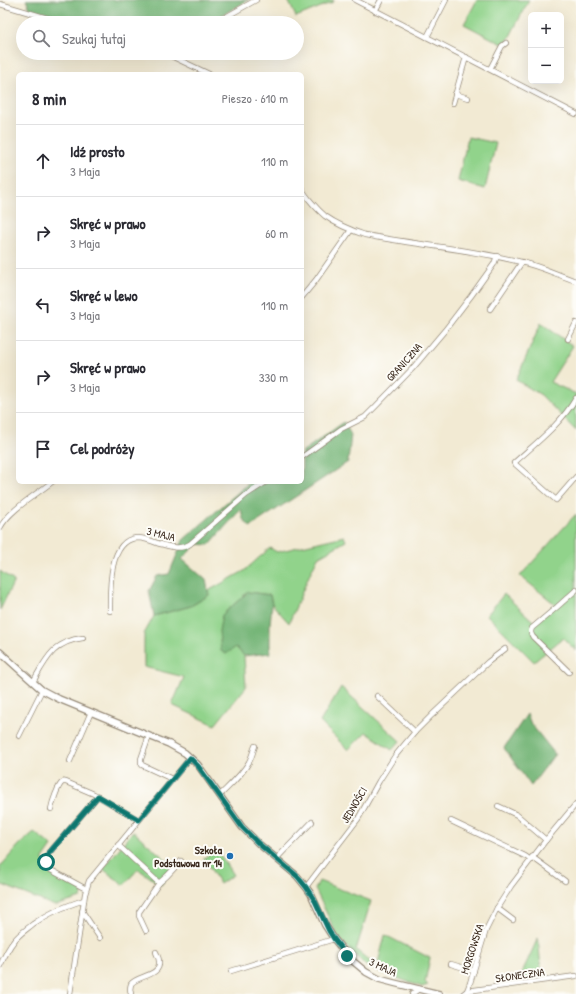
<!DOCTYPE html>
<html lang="pl">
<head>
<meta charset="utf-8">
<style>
  body { margin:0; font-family:"Patrick Hand",sans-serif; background:#f7f7f7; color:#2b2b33 }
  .controls { position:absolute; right:12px; top:12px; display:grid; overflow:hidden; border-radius:6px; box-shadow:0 4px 16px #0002 }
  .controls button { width:36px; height:36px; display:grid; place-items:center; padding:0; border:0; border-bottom:1px solid #e1e1e2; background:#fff; color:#2b2b33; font:20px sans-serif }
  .stop { position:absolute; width:12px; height:12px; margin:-9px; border:3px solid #0f766e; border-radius:50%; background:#fff }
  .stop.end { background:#0f766e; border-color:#fff; box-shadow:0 1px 4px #0008 }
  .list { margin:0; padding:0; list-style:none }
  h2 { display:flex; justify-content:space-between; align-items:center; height:52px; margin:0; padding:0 16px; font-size:17px }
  h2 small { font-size:13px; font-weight:400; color:#7c7c81 }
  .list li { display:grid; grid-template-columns:26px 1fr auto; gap:12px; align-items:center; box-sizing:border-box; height:72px; padding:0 16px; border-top:1px solid #e1e1e2 }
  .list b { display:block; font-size:15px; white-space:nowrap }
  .list p { margin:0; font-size:13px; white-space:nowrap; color:#7c7c81 }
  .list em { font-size:13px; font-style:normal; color:#7c7c81 }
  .icon { flex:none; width:22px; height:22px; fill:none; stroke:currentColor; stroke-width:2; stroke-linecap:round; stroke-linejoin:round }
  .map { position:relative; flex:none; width:576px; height:994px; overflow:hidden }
  .search { position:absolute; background:#fff; box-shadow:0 4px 16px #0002; left:16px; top:16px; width:288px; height:44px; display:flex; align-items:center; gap:10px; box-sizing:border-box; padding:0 14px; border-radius:22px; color:#7c7c81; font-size:15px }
  .panel { position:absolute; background:#fff; box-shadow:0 4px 16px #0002; left:16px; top:72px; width:288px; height:412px; border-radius:6px }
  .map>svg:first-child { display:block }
  .green { fill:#91d38b; stroke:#667e54 }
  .forest { fill:#74b577; stroke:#58704a }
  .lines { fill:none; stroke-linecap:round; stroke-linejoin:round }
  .minor-casing { stroke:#968a78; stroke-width:6 }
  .tertiary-casing { stroke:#968a78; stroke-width:8 }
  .minor { stroke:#fff; stroke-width:4.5 }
  .tertiary { stroke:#fff; stroke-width:5.5 }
  .route { stroke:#0f766e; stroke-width:5 }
  .poi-dot { fill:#1f6fb2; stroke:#fdfcf7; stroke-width:1.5 }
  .labels { text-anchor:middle; stroke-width:4; stroke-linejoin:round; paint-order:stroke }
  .street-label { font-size:11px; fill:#3b2a1e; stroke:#fdfcf7 }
  .poi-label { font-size:11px; font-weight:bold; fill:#3b2a1e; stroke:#fdfcf7; text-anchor:end }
</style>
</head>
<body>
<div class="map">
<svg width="576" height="994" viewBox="0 0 576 994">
  <rect width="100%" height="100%" fill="#fdfcf7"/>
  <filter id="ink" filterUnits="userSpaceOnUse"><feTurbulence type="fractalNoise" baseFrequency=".025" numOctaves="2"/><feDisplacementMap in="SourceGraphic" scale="8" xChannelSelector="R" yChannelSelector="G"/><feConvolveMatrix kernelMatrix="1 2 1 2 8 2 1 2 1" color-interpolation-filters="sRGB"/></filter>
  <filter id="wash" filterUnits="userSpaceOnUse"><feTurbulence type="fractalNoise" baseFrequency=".012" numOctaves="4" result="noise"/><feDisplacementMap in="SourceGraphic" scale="16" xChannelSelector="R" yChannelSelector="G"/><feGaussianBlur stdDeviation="0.9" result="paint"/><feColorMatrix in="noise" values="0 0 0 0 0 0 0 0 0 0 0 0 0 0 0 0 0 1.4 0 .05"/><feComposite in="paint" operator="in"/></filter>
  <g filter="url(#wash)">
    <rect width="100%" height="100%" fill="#f2ead3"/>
    <g class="green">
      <polygon points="288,0 334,0 333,2 296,17"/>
      <polygon points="477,0 529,0 508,40 502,44 464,24"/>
      <polygon points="468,137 496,143 485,189 458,181"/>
      <polygon points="541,323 573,346 550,382 576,394 576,431 541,395 516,380"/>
      <polygon points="576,514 576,651 563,638 534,662 487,615 504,594 534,622 555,604 520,576"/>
      <polygon points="344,536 346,541 318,557 308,578 289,623 272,604 270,595 248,592 222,615 236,647 244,656 246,687 215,725 172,705 184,677 144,667 144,634 154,616 191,606 209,595 208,591 244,571 270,548 277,552"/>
      <polygon points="0,571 14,581 0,610"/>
      <polygon points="341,687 400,741 392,750 366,732 348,750 320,722"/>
      <polygon points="133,831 173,866 161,885 138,869 124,885 103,869"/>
      <polygon points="34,832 52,846 43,859 45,871 83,890 81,898 55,906 0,884 0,867 19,845"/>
      <polygon points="217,850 233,875 220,884 204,858"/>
      <polygon points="319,881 371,901 356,950 377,967 385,935 430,958 425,982 428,985 422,987 367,967 338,937 315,889"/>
      <polygon points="538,938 542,977 518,981"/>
    </g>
    <g class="forest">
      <polygon points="26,0 249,0 208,23 71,23 31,11"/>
      <polygon points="344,422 351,435 348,462 250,527 243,519 241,509 209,545 197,544 182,559 206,580 209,595 191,606 154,616 149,591 157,576 169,574 183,540 250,482 302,482 302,452"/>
      <polygon points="248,592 270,595 272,604 270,624 270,653 244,656 236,647 226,654 221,651 219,631 222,615"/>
      <polygon points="527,714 531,724 555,754 531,786 504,748"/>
    </g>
  </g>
  <g filter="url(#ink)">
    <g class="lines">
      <g class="minor-casing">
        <g id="minor">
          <polyline points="355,0 576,114"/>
          <polyline points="0,4 64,23"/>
          <polyline points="375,11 381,0"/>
          <polyline points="215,23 256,0"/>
          <polyline points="427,37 446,0"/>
          <polyline points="165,53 209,74"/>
          <polyline points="490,69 502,46 506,43"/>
          <polyline points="455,94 468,98"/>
          <polyline points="453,103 466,57"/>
          <path d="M302 189C306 197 318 210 325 216 335 223 353 231 365 235 417 245 470 249 521 262 540 266 558 275 576 281"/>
          <polyline points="302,297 316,280 351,230"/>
          <polyline points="490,309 522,262"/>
          <polyline points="568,339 576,323"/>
          <path d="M576 398C561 424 536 443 514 463L556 500 576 477"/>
          <polyline points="302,457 341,429 365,417 376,406 412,369 445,330 471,296 494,264 497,256"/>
          <path d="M0 528C8 511 37 494 52 482"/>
          <path d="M110 611C110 592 108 541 136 538 143 538 150 540 157 543 169 546 179 551 190 544L246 495 266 482"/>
          <path d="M569 672 533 637C531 634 530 632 532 628L557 607 576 590"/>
          <path d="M33 682C46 659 54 641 83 638"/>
          <polyline points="377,696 415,732"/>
          <polyline points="19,736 42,690"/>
          <polyline points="149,736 141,759 141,763 142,765 172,779"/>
          <polyline points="70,761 91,712"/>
          <path d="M220 795C230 785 242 775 249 762 252 757 253 751 255 746"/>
          <polyline points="498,806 517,815 546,840"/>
          <path d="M51 809C52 804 58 784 63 782 64 781 65 782 66 782L94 794 139 820"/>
          <polyline points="451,821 525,856 531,860"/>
          <polyline points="118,845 159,883"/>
          <polyline points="532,857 565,881"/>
          <polyline points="277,858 312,822"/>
          <polyline points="306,887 358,819 379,781 395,756 415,732 432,715 488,662 505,649"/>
          <path d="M86 889 49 869C44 863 46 859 49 853L98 796"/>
          <polyline points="497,908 513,920"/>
          <polyline points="82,911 100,938"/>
          <polyline points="146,931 139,916 139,912 159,883 167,876 181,861"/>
          <polyline points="451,964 474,971"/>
          <path d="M0 966C4 957 8 948 14 941 19 934 26 930 33 924 51 912 63 907 84 900"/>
          <polyline points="231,971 334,939"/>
          <polyline points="467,991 576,976"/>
          <polyline points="70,994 85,894 89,881 190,758"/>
          <path d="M131 994C130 991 130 987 131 984 137 975 161 977 159 961 159 958 157 955 156 952"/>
          <polyline points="412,994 419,989"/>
          <polyline points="463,994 467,991 470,983 486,930 497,908 511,886 546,840 576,804"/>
        </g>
      </g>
      <g class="tertiary-casing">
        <polyline id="tertiary" points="0,652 33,682 42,690 59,699 149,736 169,744 185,753 198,765 242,827 259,844 297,876 306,887 311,894 325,925 334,939 342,949 354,962 366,972 379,979 394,983 439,994"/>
      </g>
      <use href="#minor" class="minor"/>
      <use href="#tertiary" class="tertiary"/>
    </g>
  </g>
  <g class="lines" filter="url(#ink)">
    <polyline class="route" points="46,862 46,858 49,853 98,796 139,820 190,758 198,766 242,827 259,844 297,876 306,887 315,901 329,931 334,939 347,956"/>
  </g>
  <circle class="poi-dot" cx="230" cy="856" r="4"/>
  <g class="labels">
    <g class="street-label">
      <text transform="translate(404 362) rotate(-48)" y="4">GRANICZNA</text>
      <text transform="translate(161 534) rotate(14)" y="4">3 MAJA</text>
      <text transform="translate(354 805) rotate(-59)" y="4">JEDNOŚCI</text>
      <text transform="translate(472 949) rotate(-72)" y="4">MORGOWSKA</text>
      <text transform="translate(383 967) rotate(25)" y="4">3 MAJA</text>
      <text transform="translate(520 975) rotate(-8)" y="4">SŁONECZNA</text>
    </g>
    <g class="poi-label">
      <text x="222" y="854">Szkoła<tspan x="222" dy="13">Podstawowa nr 14</tspan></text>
    </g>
  </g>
</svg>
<div class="controls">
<button>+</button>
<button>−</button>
</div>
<div class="stop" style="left:46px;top:862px"></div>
<div class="stop end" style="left:347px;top:956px"></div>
<div class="search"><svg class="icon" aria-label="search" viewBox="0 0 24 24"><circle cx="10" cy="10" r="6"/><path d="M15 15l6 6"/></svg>Szukaj tutaj</div>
<section class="panel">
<h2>8 min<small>Pieszo · 610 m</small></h2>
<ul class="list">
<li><svg class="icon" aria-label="ahead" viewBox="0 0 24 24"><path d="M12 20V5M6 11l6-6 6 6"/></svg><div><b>Idź prosto</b><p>3 Maja</p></div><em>110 m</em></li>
<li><svg class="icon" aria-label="right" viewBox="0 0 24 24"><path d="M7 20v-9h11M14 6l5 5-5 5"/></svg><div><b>Skręć w prawo</b><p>3 Maja</p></div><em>60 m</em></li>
<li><svg class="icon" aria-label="left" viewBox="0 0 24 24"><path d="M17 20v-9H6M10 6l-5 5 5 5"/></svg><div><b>Skręć w lewo</b><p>3 Maja</p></div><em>110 m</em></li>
<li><svg class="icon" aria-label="right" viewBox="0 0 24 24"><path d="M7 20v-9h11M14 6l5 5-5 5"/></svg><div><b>Skręć w prawo</b><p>3 Maja</p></div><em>330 m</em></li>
<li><svg class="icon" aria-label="arrive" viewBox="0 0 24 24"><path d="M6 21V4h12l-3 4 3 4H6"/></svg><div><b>Cel podróży</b></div></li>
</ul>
</section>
</div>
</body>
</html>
